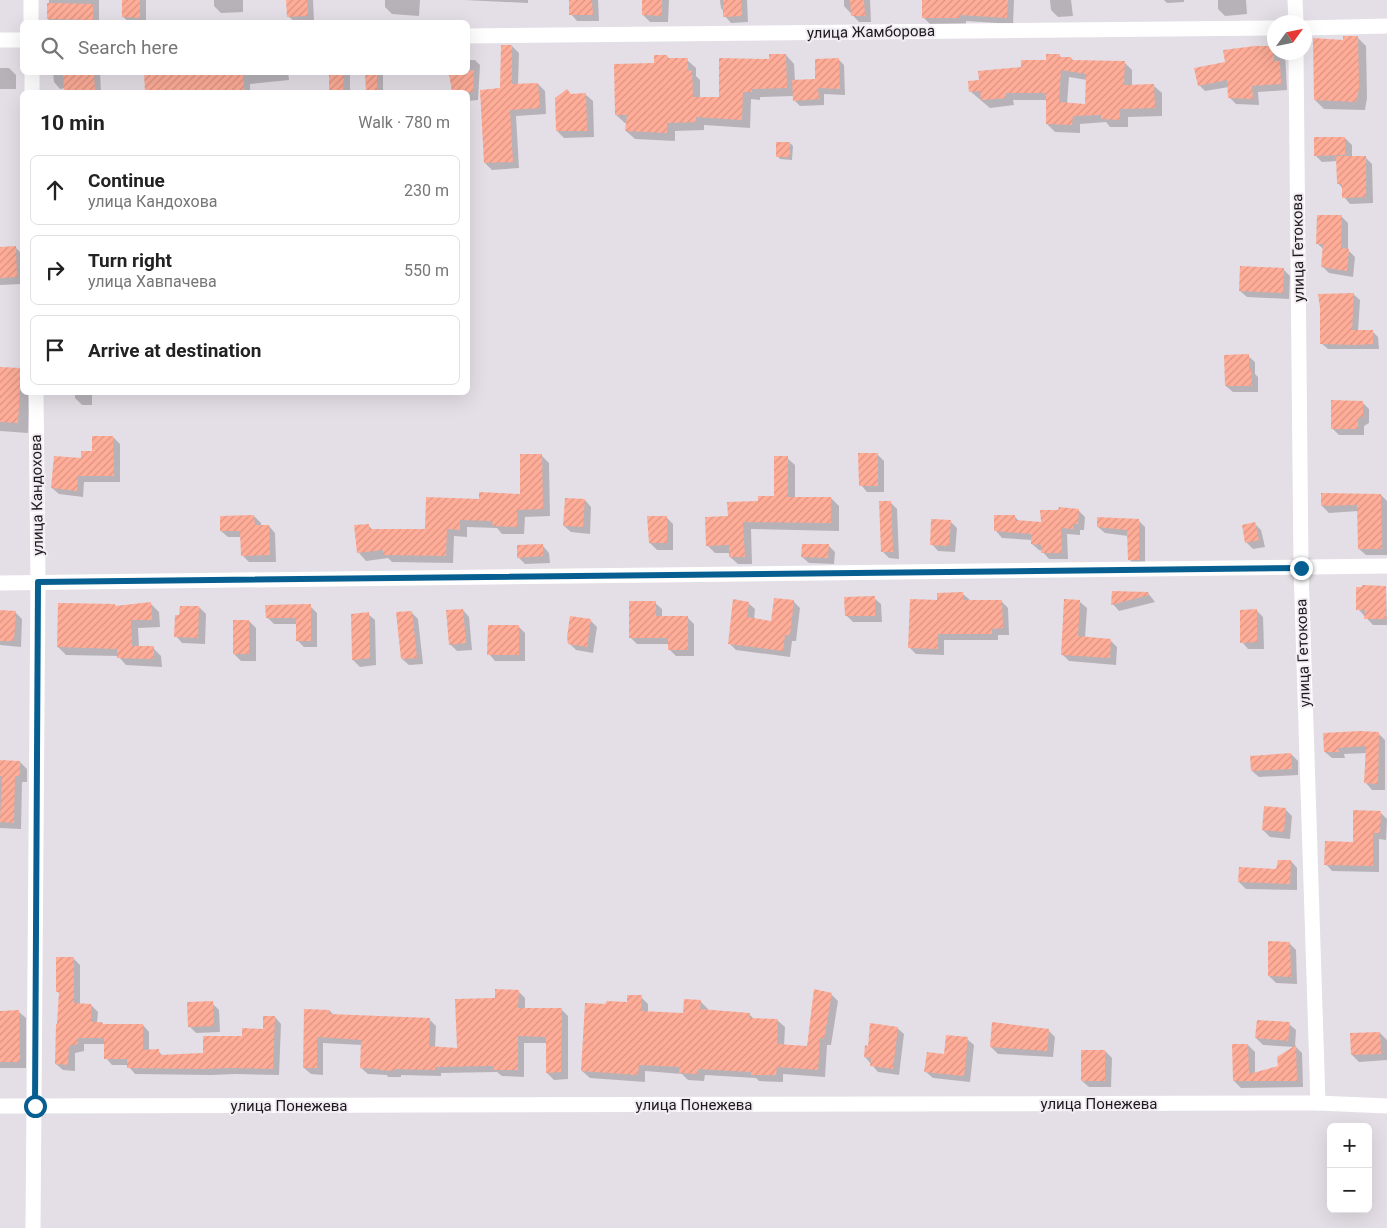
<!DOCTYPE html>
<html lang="en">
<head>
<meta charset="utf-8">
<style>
  body { margin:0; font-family:Roboto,sans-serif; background:#f6f6f6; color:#222 }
  .controls { position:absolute; right:15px; bottom:15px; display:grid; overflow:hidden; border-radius:8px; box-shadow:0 5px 20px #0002 }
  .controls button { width:45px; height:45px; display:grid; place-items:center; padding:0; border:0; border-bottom:1px solid #e0e0e0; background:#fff; color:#222; font:25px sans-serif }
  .compass { position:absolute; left:1267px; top:15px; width:45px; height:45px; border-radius:50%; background:#fff; box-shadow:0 5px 20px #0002; rotate:57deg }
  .stop { position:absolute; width:15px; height:15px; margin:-11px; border:4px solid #065f90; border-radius:50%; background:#fff }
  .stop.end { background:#065f90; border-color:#fff; box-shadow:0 1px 5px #0008 }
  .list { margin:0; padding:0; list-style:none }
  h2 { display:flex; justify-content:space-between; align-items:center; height:65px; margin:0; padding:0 20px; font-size:21px }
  h2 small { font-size:16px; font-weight:400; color:#767676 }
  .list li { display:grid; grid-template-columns:32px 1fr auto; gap:15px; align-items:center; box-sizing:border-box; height:70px; margin:0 10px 10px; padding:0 10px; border:1px solid #e0e0e0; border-radius:8px }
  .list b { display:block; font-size:19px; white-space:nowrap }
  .list p { margin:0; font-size:16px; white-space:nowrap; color:#767676 }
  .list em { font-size:16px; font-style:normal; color:#767676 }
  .icon { flex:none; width:28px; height:28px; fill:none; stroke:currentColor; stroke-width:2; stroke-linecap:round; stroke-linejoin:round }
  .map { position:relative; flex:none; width:1387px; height:1228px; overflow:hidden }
  .search { position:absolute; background:#fff; box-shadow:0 5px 20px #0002; left:20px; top:20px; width:450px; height:55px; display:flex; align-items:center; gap:12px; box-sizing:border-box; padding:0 18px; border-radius:8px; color:#767676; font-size:19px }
  .panel { position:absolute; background:#fff; box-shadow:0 5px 20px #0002; left:20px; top:90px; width:450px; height:305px; border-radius:8px }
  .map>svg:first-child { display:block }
  .shadow { fill:#0003; fill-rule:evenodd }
  .building { fill:url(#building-hatch); fill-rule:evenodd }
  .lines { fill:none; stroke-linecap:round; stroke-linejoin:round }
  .minor { stroke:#fff; stroke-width:15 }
  .route { stroke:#065f90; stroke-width:6 }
  .labels { text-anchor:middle; stroke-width:4; stroke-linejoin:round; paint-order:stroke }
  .street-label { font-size:15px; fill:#1b1a1c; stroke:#f2edf3 }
</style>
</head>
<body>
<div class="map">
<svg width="1387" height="1228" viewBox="0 0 1387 1228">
  <defs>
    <pattern id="building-hatch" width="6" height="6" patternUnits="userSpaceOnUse" patternTransform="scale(1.25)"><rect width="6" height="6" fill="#ffad98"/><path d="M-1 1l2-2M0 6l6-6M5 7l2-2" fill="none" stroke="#da9482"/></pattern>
  </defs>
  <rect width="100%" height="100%" fill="#e4dfe6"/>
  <g class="shadow">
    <polygon points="49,0 99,0 99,22 52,22 48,19"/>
    <polygon points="123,0 146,0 146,22 129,22 123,17"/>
    <polygon points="214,0 243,0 243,12 221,13 214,6"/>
    <polygon points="289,0 313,0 314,22 295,22 288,16"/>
    <polygon points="385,0 420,0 419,16 392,14 385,7"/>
    <polygon points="464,0 528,0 528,3"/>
    <polygon points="570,0 598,0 599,21 577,21 571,14"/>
    <polygon points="643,0 669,0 668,22 650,22 643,15"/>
    <polygon points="720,0 747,0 748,22 731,23 725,16 724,12 721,8"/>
    <polygon points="844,0 870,0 871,22 859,22 844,6"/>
    <polygon points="923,0 1014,0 1013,24 966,21 966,24 930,24 923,17"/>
    <polygon points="1050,0 1071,0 1073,16 1058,17 1051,10"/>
    <polygon points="1164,0 1184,0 1184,2 1167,3"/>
    <polygon points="1218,0 1246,0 1247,14 1225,16 1218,9"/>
    <polygon points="1357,37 1366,46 1367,98 1365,110 1324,109 1315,100 1345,41"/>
    <polygon points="512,46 519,53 518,85 538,84 545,91 546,114 516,116 519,168 492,170 485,163"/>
    <polygon points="1255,47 1274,47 1274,52 1285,53 1287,90 1258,92 1259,105 1236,104 1230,98 1229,87 1205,91 1199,85 1226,64"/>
    <polygon points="786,55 794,64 795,81 816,80 838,59 844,65 845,95 824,94 824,105 800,106 794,100 794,96 760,97 760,100 751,99 750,128 704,125 704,130 675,131 675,141 635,139 626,131 627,123 625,123 616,115 655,64 667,56 670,60 687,60 696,68 696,76 700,80 700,98 720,98 770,60"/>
    <path d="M1059 55 1062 58H1071L1074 61 1124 62 1132 70V86H1154L1162 93V116L1128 117V127H1110L1106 122 1080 124V133L1055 132 1047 124V100H1013L1014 105 990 108 971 92 980 81 1047 61ZM1069 77 1087 80V105L1067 104Z"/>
    <polygon points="468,60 475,60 480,65 478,100 468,101 468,92 453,92 451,75 468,72"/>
    <polygon points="0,68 9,68 16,75 16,89 0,89"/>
    <polygon points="53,72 100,72 101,92 66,92 65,88 60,89 54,82"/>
    <polygon points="145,72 288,72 289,80 250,84 250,92 146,92"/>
    <polygon points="330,72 350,74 350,92 330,92"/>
    <polygon points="366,72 383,72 383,92 367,92"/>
    <polygon points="571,95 586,95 593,101 594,137 564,138 557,131"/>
    <polygon points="1345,138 1352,145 1352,157 1365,157 1372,164 1373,203 1350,204 1344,197 1343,189 1338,183 1338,161 1322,162 1315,155"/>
    <polygon points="790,143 793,146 792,160 780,159 777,156"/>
    <polygon points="1342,217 1348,223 1348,250 1355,257 1353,277 1329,273 1322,266 1324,250 1317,243"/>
    <polygon points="15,247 22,254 22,284 0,285 0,248"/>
    <polygon points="1283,269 1290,276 1289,299 1247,297 1240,291"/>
    <polygon points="1353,294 1360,300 1358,331 1372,331 1378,337 1379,349 1328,349 1321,343"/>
    <polygon points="1248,356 1255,362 1255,374 1258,377 1258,392 1233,392 1226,386"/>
    <polygon points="0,368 20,369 22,372 22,392 30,392 28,433 0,431"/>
    <polygon points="75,392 92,392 92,405 82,405 75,398"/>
    <polygon points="1362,402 1369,409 1369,423 1364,426 1364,435 1339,435 1332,428"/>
    <polygon points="113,437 120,444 120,482 84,482 83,497 59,494 52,488 82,460"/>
    <polygon points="877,454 884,461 884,492 867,492 861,485"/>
    <polygon points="541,455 549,463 550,516 525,517 524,534 502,534 497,528 467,527 467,537 454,536 453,563 392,562 388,558 366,561 359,553 356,527 368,525 373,530 426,530 480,500 521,495"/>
    <polygon points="787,458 795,465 795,498 831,498 839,506 839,531 751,529 752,564 738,564 730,557 730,553 715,553 707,545 729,517 759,503 776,497"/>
    <polygon points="1381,495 1387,501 1387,555 1366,555 1359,549 1358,511 1329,513 1322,506"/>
    <polygon points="585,500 591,507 590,534 571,532 564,526"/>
    <polygon points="890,502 897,509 899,559 889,558 882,551"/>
    <polygon points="1079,511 1085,517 1084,530 1080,530 1080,535 1067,534 1068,559 1049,559 1042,551 1039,550 1032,544 1032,540 1002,538 996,531 1014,516 1020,522 1042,523"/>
    <polygon points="254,516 261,523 261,526 269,526 275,533 276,562 249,562 242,555 242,537 228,537 221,531"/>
    <polygon points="666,517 673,524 673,550 657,550 650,543"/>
    <polygon points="1138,520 1145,527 1145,566 1136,566 1129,559 1128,536 1105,533 1098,527"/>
    <polygon points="950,521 957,528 955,552 938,551 932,544"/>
    <polygon points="1255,524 1261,530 1265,547 1253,549 1246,542"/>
    <polygon points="828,545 835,552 834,564 809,563 802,557"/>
    <polygon points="543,546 549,553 550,563 525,564 518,557"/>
    <polygon points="1386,587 1387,625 1373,625 1358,609"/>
    <polygon points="1148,593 1155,602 1119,611 1113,604"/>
    <polygon points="963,594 970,600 1001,601 1008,608 1009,635 998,635 998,640 944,640 944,655 916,654 909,647 938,601"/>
    <polygon points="874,598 881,604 882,622 853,622 846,615"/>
    <polygon points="793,601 800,608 796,641 792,641 790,657 736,650 729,643 748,603 755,609 754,620 772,622"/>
    <polygon points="1080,602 1087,608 1085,638 1110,640 1117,647 1116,665 1069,661 1062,654"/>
    <polygon points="655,603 662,609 662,617 687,617 694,624 694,656 676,656 669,649 669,644 637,644 630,637"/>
    <polygon points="151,604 159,612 160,627 138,628 139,647 153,648 161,656 162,667 126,665 118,656 66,655 58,647 115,605 117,607"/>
    <polygon points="310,606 317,613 317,647 304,647 297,640 298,624 274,624 267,617"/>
    <polygon points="199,607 206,614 205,644 182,643 176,636 181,616"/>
    <polygon points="463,610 469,617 472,650 457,651 450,644"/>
    <polygon points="1257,611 1263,617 1264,649 1248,649 1242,642"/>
    <polygon points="0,612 15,612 22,619 21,647 0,645"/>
    <polygon points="411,612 418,619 423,664 409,665 402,659"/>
    <polygon points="368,614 375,620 376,665 360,667 353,660 352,615"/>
    <polygon points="590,620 597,627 593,653 576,650 569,643"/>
    <polygon points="249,621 256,628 256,661 241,661 234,654"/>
    <polygon points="518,626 525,633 525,661 495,661 489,654"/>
    <polygon points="1378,733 1385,740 1385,790 1372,790 1366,783 1367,753 1344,754 1345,758 1332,758 1325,752"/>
    <polygon points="1291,754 1298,761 1298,775 1259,777 1252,771"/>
    <polygon points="0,762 20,762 27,769 27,782 22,782 21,829 0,828"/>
    <polygon points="1285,809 1292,816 1290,839 1270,837 1263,830"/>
    <polygon points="1380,812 1387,819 1386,840 1379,839 1379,872 1332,871 1326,864 1354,843"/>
    <polygon points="1291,861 1297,868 1297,890 1246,889 1239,882 1277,870"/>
    <polygon points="1289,943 1296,950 1297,984 1276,983 1269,976"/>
    <polygon points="73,958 80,965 80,1004 91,1005 98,1012 97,1023 103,1025 143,1025 149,1032 149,1051 158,1051 163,1056 204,1054 243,1037 264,1030 275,1017 281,1024 279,1075 236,1074 211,1075 135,1074 129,1067 129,1065 112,1065 106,1058 106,1044 84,1044 84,1051 75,1053 75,1071 63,1070 56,1064 60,994 57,991"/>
    <polygon points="519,992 525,998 525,1009 561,1009 568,1016 568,1079 554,1080 547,1073 547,1043 524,1043 524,1077 502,1076 497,1072 441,1073 441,1076 401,1075 401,1077 388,1077 387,1075 368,1074 361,1068 362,1045 323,1043 323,1075 311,1074 304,1068 305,1010 330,1011 335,1016 429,1019 436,1026 435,1048 458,1049 496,999"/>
    <polygon points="831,994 838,1001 831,1045 827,1045 825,1077 783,1074 783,1082 759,1081 756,1078 705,1075 704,1081 688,1080 682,1074 645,1071 645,1082 590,1078 582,1071 628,1004 641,997 648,1004 648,1012 685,1015 700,1001 708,1009 707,1011 749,1014 754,1019 777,1020 785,1027 784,1046 808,1047"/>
    <polygon points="212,1003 219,1010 220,1032 196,1033 189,1026"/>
    <polygon points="0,1012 19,1012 26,1018 26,1068 0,1068"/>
    <polygon points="1289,1024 1296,1030 1295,1046 1302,1053 1303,1087 1241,1088 1234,1081 1248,1045 1255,1052 1255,1074 1279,1067 1294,1047 1263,1045 1256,1038"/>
    <polygon points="897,1028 904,1034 899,1075 878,1072 865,1057"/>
    <polygon points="1048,1030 1055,1037 1053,1057 998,1054 991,1047"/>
    <polygon points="1380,1033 1387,1040 1387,1060 1359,1062 1352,1055"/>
    <polygon points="967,1039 974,1045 970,1082 933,1078 926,1072"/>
    <polygon points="1105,1051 1112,1058 1111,1087 1089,1087 1082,1081"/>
  </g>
  <g class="building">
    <polygon points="122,0 140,0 140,18 122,17"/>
    <polygon points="286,0 307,0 308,16 287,17"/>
    <polygon points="569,0 592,0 593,15 569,15"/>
    <polygon points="642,0 662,0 662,16 642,15"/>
    <polygon points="723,0 741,0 742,16 723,17"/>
    <polygon points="850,0 864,0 865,16 851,16"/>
    <polygon points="922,0 1008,0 1007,18 959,15 959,18 922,18"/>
    <polygon points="47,3 93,4 93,20 47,19"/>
    <polygon points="1343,36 1358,36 1359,89 1356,102 1314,100 1313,38 1343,40"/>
    <polygon points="501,45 512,45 512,84 538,83 540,108 510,110 513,162 484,163 480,90 500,88"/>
    <polygon points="1255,46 1274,46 1274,61 1280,61 1281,84 1252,86 1253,99 1228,98 1227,80 1198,86 1194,68 1225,62 1223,50"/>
    <polygon points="769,54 786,54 787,88 752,89 752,92 743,92 742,120 696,117 696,122 667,123 667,133 625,131 627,115 615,115 614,64 654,63 654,55 667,55 667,58 688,58 688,71 692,70 693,97 719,97 719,58 769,59"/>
    <path d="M1046 54H1060V57H1071V60L1125 61 1124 85 1154 84 1155 108 1120 109V120L1101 119V115L1073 116 1072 125 1046 124V93H1006V98L981 100 980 91 969 92 968 81 979 80 978 71 1021 67V60H1046ZM1061 70 1086 74 1085 104 1059 102Z"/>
    <polygon points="839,58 840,89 818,88 819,99 793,101 792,80 815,79 815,59"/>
    <polygon points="474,70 473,92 452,92 449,74"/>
    <polygon points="63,72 94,72 95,90 64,92"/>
    <polygon points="144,72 243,72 244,92 145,92"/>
    <polygon points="329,72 344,72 343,92 329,92"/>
    <polygon points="365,72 377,72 377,92 366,92"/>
    <polygon points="567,89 571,94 586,93 587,131 556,131 555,98"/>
    <polygon points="1314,137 1345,137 1345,155 1314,156"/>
    <rect x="776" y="142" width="14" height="15"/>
    <polygon points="1336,156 1366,156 1366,197 1342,198 1342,184 1337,184"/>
    <polygon points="1317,215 1342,215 1341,248 1349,249 1347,271 1321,267 1323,244 1316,244"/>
    <polygon points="16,246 17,277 0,278 0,247"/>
    <polygon points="1240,266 1284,268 1283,293 1239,291"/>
    <polygon points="1354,293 1352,330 1373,330 1373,344 1356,345 1320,344 1320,308 1318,294"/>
    <polygon points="1249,354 1249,369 1251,369 1252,386 1225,386 1224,355"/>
    <polygon points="0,367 21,368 18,423 0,422"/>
    <polygon points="1331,400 1363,401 1363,416 1358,419 1358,429 1331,429"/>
    <polygon points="92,436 113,436 114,476 78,476 77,491 51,488 54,456 81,458 81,451 92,451"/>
    <polygon points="858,453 878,453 878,486 859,486"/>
    <polygon points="520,454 542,454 543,509 517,510 517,527 493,526 492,521 460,520 460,530 447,529 446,556 383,555 383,550 357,553 354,525 369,524 369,529 425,529 426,497 479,499 479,492 520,494"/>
    <polygon points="774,456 788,456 788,497 831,497 831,523 743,522 745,557 729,557 729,545 706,546 705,517 728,516 727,502 758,501 758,496 774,496"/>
    <polygon points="1321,493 1381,494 1382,549 1358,549 1357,505 1321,506"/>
    <polygon points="565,498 585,499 583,527 563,526"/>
    <polygon points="879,501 891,501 893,552 881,552"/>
    <polygon points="1059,507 1079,509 1078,524 1074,524 1073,529 1061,528 1062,553 1041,553 1041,545 1031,544 1031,534 994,531 994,515 1015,515 1015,520 1041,522 1040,510 1058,510"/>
    <polygon points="254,515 255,525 269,525 270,555 241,556 240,531 220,531 220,516"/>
    <polygon points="647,516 667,516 667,543 649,543"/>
    <polygon points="1097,517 1139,519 1139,560 1128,560 1127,530 1097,527"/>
    <polygon points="931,519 951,520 949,546 930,545"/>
    <polygon points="1255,522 1259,540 1245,543 1242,525"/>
    <polygon points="543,544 543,556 517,558 517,545"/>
    <polygon points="802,544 829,544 828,558 801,557"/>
    <polygon points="1362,585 1386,586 1386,619 1364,619 1365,610 1356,610 1356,587 1362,587"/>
    <polygon points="1112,591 1148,592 1149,595 1111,605"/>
    <polygon points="963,592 963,600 1002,600 1003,628 992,629 992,634 938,634 938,649 908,648 910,599 937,600 937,593"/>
    <polygon points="875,596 875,616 845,616 844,597"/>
    <polygon points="774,598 794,600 790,635 785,635 783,651 728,644 733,599 749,602 747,617 771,621"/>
    <polygon points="1064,599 1080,600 1078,636 1111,639 1110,658 1061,655"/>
    <polygon points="629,601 656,601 656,616 688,616 688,650 668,650 668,638 629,638"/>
    <polygon points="151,602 152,620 131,620 132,646 154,646 154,659 117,658 117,649 57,647 58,603 115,604 115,606"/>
    <polygon points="311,604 311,641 296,641 296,618 266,618 265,605"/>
    <polygon points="180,606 199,606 198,638 174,637 175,615 179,615"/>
    <polygon points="463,609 466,643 449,645 446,610"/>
    <polygon points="1257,609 1257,642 1240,643 1240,610"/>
    <polygon points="0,610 16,611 14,641 0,641"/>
    <polygon points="412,611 417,658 401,659 396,612"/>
    <polygon points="369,612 370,658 352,660 351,614"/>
    <polygon points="570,616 591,619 587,647 568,644 567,637"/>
    <rect x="233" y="620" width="16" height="34"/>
    <polygon points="488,625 519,625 519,655 487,655"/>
    <polygon points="1360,731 1379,732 1378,784 1364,783 1366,746 1338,748 1339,752 1324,752 1323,733"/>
    <polygon points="1291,753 1292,769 1251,771 1250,756"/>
    <polygon points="0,760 20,761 20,776 15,776 14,823 0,822 2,776 0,776"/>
    <polygon points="1264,806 1286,808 1284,832 1262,830"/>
    <polygon points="1353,810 1381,811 1380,833 1373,833 1373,866 1324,865 1325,841 1353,842"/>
    <polygon points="1278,860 1291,860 1290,884 1238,882 1239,867 1276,869"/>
    <polygon points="1268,941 1290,942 1291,977 1268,976"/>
    <polygon points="56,957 74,957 74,1003 91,1004 91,1022 102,1022 103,1024 143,1024 143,1050 159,1049 159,1055 203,1053 203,1036 242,1036 242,1028 263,1029 263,1016 275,1016 273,1069 229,1068 204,1069 127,1068 127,1059 104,1059 104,1038 78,1038 78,1044 69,1046 68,1065 55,1064 56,1024 57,1024 59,992 56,992"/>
    <polygon points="495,989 519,990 518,1008 562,1008 561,1072 546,1073 546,1037 518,1036 518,1070 494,1070 494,1066 435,1067 435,1070 394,1069 394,1071 380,1070 380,1069 360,1068 361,1040 317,1037 317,1068 303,1068 304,1009 330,1010 330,1014 430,1018 429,1046 457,1048 455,999 495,998"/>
    <polygon points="814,989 832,993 824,1039 820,1038 818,1070 777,1067 776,1075 751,1075 751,1072 698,1069 698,1074 679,1073 680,1067 639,1065 638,1075 581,1071 585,1003 605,1004 607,1001 627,1002 627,995 642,995 641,1011 683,1013 684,999 701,1000 700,1009 750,1013 749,1018 778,1019 777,1044 807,1046"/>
    <polygon points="213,1001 214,1026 188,1027 187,1002"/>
    <polygon points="19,1010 20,1062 0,1062 0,1011"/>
    <polygon points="1257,1020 1290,1022 1288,1041 1255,1038"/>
    <polygon points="992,1022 1049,1029 1047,1051 990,1047"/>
    <polygon points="870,1023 898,1027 893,1069 870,1066 871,1058 864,1057 865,1045 868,1046"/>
    <polygon points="1380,1032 1381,1054 1351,1055 1350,1033"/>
    <polygon points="946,1035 968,1037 964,1076 924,1072 927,1052 944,1054"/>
    <polygon points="1232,1044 1248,1044 1249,1074 1278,1066 1277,1057 1296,1045 1297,1081 1233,1081"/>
    <rect x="1081" y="1050" width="24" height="31"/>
  </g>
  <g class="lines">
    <g class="minor">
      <polyline points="31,0 31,22"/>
      <polyline points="1295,0 1296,22"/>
      <polyline points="1304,28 1387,26"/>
      <polyline points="468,36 1274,28"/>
      <polyline points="0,40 22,40"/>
      <polyline points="1296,52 1301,568 1318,1103"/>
      <polyline points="32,72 32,92"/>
      <polyline points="0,583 1387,566"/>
      <polyline points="0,1106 1318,1103 1387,1106"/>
      <polyline points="33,1228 38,582 36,392"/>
    </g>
  </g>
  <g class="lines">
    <polyline class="route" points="35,1106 38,582 1301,568"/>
  </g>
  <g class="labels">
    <g class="street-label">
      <text transform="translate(871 32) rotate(-1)" y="5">улица Жамборова</text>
      <text transform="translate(1298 248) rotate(-91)" y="5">улица Гетокова</text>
      <text transform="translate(37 495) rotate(-91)" y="5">улица Кандохова</text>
      <text transform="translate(1303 653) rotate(-92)" y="5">улица Гетокова</text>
      <text x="1099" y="1109">улица Понежева</text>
      <text x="694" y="1110">улица Понежева</text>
      <text x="289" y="1111">улица Понежева</text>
    </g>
  </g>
</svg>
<div class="controls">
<button>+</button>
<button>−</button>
</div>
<svg class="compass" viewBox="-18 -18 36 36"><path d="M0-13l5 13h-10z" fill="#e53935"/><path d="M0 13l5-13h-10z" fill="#767676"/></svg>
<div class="stop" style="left:35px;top:1106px"></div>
<div class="stop end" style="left:1301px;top:568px"></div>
<div class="search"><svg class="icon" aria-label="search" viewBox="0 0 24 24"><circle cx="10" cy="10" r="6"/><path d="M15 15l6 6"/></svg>Search here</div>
<section class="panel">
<h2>10 min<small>Walk · 780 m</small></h2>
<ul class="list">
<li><svg class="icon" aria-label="ahead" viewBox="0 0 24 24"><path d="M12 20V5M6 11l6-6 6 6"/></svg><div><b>Continue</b><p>улица Кандохова</p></div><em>230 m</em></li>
<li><svg class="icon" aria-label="right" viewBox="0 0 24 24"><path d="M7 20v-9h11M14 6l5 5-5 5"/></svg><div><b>Turn right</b><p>улица Хавпачева</p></div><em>550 m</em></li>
<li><svg class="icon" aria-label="arrive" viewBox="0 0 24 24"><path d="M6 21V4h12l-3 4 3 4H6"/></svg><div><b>Arrive at destination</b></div></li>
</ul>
</section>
</div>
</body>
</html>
